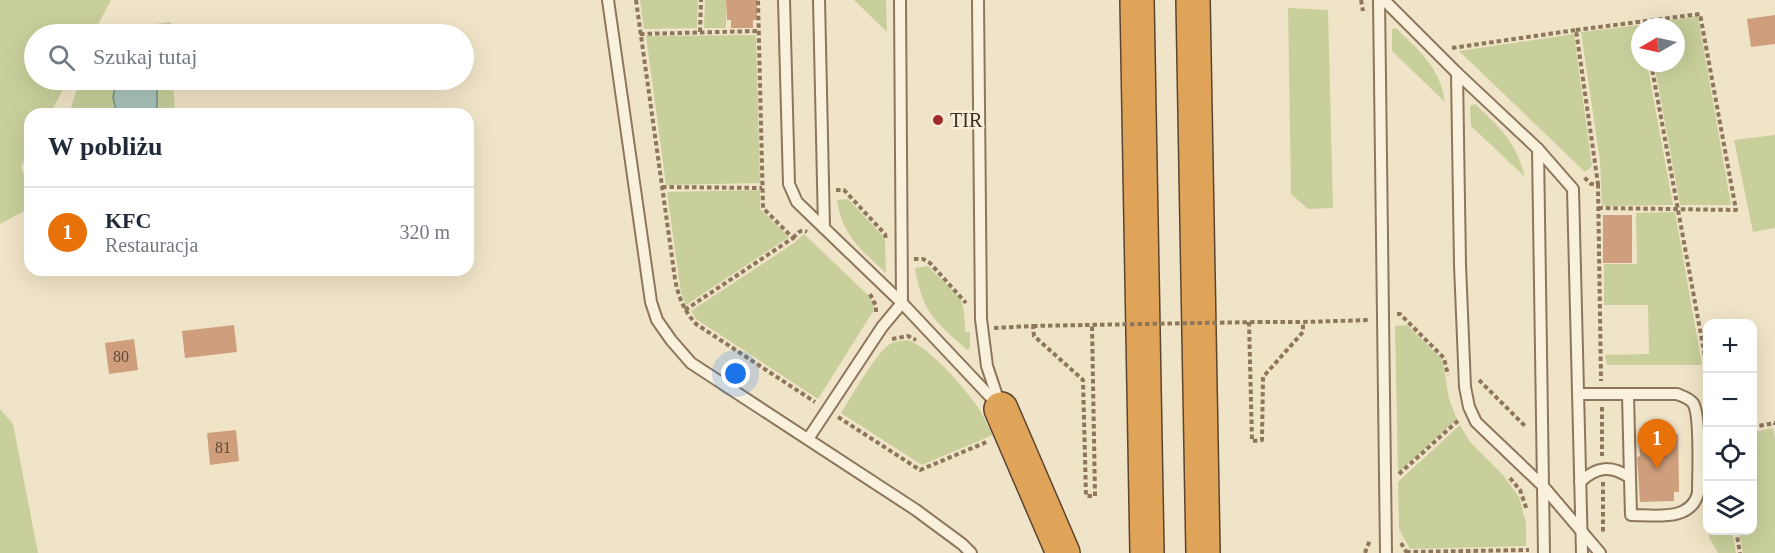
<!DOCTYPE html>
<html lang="pl">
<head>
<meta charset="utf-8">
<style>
  body { margin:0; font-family:Georgia,serif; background:#f2f2f3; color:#1f2937 }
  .controls { position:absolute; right:18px; bottom:18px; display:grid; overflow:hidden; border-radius:12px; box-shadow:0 6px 24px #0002 }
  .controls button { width:54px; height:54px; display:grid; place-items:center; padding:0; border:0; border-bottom:2px solid #e0e1e3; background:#fff; color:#1f2937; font:30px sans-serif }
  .compass { position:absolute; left:1631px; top:18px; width:54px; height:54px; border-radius:50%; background:#fff; box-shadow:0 6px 24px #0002; rotate:261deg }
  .you { position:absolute; left:736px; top:374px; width:21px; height:21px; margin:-15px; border:4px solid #fff; border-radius:50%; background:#1a73e8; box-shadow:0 0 0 9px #1a73e833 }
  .badge { display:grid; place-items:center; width:39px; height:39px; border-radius:50%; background:#db2777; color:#fff; font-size:20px; font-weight:700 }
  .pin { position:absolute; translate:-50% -50px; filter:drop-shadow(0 2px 3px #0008) }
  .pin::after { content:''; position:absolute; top:32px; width:21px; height:18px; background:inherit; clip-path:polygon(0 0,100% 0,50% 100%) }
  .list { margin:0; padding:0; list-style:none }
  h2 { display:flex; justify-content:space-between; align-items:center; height:78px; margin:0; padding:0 24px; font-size:26px }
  h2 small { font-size:20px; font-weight:400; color:#747a83 }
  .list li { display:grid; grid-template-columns:39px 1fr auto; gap:18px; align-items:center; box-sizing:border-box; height:90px; padding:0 24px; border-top:2px solid #e0e1e3 }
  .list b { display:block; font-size:22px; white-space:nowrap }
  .list p { margin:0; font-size:20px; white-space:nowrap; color:#747a83 }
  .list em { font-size:20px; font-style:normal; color:#747a83 }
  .icon { flex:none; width:33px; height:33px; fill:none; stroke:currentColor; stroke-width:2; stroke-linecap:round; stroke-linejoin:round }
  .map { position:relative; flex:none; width:1775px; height:553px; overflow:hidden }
  .search { position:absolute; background:#fff; box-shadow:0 6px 24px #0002; left:24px; top:24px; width:450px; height:66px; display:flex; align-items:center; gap:15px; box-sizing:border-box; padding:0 21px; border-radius:33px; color:#747a83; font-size:22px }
  .panel { position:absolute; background:#fff; box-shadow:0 6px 24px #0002; left:24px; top:108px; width:450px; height:168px; border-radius:18px }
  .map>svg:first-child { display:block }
  .green { fill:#c9cf9b }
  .water { fill:#a9c4bc; stroke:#6f938a; stroke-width:1.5 }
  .building { fill:#cf9f7d }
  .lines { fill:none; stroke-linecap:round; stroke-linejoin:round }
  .lane-casing { stroke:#8d765c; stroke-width:14 }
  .highway-casing { stroke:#5b4430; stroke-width:36 }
  .path { stroke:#8d765c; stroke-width:4; stroke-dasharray:4.5 3; stroke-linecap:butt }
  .lane { stroke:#faf1dc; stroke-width:10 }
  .highway { stroke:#e0a458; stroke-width:33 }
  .path-bridge { stroke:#8d765c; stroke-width:4; stroke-dasharray:4.5 3; stroke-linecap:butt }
  .poi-dot { fill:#9e2a2b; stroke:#f7eed8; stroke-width:2 }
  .labels { text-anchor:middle; stroke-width:4.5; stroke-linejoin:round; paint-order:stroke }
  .number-label { font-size:16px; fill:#624a37 }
  .poi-label { font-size:20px; fill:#3d2e20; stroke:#f7eed8; text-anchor:start }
</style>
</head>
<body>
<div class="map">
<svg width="1775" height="553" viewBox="0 0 1775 553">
  <rect width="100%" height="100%" fill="#f0e4c8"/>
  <g class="green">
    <polygon points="0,0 111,0 93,34 34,34 34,80 68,80 50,114 30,114 30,150 21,166 30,196 30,208 0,224"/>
    <polygon points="640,0 698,0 697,28 644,29"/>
    <polygon points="705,0 726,0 726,28 704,28"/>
    <polygon points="854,0 886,0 887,32"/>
    <polygon points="1288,8 1328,10 1333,208 1308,209 1291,194"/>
    <polygon points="1698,16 1731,205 1680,205 1654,63 1676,63 1676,27 1648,27 1647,24"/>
    <polygon points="171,22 171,34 115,34 123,28"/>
    <polygon points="1640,25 1640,63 1647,63 1673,205 1602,206 1600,161 1581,32"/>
    <path d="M1396 28C1420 52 1440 67 1445 102L1392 51V29Z"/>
    <polygon points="1574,34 1592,166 1585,172 1459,51"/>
    <polygon points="756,35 760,183 666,185 646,36"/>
    <polygon points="80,80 173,80 175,114 69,114"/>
    <path d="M1475 104C1502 130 1515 140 1525 177L1471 126 1470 106Z"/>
    <polygon points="1775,135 1775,228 1753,232 1734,140"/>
    <polygon points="760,190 760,209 789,237 686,305 681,293 667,192"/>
    <path d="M848 199 883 236 885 241 886 273C861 250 842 235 837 200Z"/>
    <polygon points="1675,212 1702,365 1607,365 1605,355 1649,354 1648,305 1604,305 1604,264 1637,264 1636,213"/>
    <polygon points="804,234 869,296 873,303 874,310 818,399 696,319 691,311 794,243"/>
    <path d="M928 266 960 298C965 309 965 320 965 332H970V348L967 350C935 321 922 312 915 268Z"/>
    <polygon points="1407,325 1440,357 1443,362 1449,399 1457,419 1398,473 1395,326"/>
    <path d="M908 340C929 347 964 387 977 406 983 415 988 426 993 435L922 465 841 413C852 396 875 354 890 344 895 341 902 341 908 340Z"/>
    <polygon points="0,409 13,424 38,553 0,553"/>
    <polygon points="1460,425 1470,442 1503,475 1519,497 1526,523 1526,546 1410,549 1399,529 1398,482"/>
    <polygon points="1773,428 1775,438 1775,553 1743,553 1739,531 1752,530 1753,432"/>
    <polygon points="1708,531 1732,531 1736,553 1718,553 1709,537"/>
  </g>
  <polygon class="water" points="116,80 157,80 157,112 154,114 117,114 113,98"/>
  <g class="building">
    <polygon points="726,0 757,0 757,20 753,20 753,28 731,28 731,20 727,20"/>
    <polygon points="1775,15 1775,44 1751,47 1747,19"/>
    <rect x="1603" y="215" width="29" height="48"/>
    <polygon points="234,325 237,352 185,358 182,331"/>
    <polygon points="134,339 138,370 109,374 105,343"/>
    <polygon points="236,430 239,461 210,465 207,433"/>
    <polygon points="1678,434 1679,492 1674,492 1674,501 1640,502 1637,457 1640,456 1639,435"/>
  </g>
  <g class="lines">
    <g class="lane-casing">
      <g id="lane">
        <polyline points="608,0 651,302 657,320 671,340 691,363 916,510 962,544 971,553"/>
        <polyline points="784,0 789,184 797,202 902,303 999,406"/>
        <polyline points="819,0 824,228"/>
        <polyline points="978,0 981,319 987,366 1000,405"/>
        <polyline points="1379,0 1386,553"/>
        <polyline points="1384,0 1457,73 1460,265 1465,387 1469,407 1476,422 1543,486 1544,553"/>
        <polyline points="1457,73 1538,149 1573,189 1582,553"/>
        <polyline points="1538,149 1543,486 1600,553"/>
        <path d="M1579 394H1677C1682 396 1689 398 1693 403 1701 415 1698 476 1698 493 1691 522 1655 515 1631 515L1630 478C1612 465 1597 466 1580 482"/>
        <polyline points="1628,394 1630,478"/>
        <polyline points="808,439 882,327 902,303 900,0"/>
      </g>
    </g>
    <g class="highway-casing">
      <g id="highway">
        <polyline points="1137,0 1147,553"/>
        <polyline points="1193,0 1203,553"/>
        <polyline points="1001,409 1063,553"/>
      </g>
    </g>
    <g class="path">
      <path d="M636 0 675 279C678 296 684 311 696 324L815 402"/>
      <polyline points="1361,0 1363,11"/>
      <polyline points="1576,30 1700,14 1736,210 1598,208"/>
      <polyline points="700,32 701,0"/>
      <polyline points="640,34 759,31"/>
      <polyline points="1452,48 1576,30 1598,184 1591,184 1584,177"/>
      <polyline points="1651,63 1708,373"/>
      <polyline points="1598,184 1601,381"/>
      <polyline points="662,187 762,188"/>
      <polyline points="836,190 844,190 885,234 886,239"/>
      <path d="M793 238C797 234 800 228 807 232"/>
      <polyline points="914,259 923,259 930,263 966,303"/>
      <polyline points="870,294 876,306 876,312"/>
      <polyline points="685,310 793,238 763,208 758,0"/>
      <polyline points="1397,314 1400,314 1444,358 1448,375"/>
      <polyline points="1249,322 1252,441 1262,440 1263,377 1303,332 1303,322 1370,320"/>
      <polyline points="1258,322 1303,322"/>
      <polyline points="1033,326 1085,325"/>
      <polyline points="994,328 1033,326 1034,336 1083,380 1086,496 1095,496 1092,325"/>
      <polyline points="892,339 908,336 916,340"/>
      <polyline points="1479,380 1526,427"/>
      <polyline points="1602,407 1602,456"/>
      <polyline points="838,417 920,470 989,441"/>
      <polyline points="1752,427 1775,423 1775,425"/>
      <polyline points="1399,474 1460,419"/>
      <polyline points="1510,478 1520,490 1527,510"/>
      <polyline points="1603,482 1603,534"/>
      <polyline points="1736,530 1740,553"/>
      <polyline points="1401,543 1407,553"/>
      <polyline points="1406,552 1529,550"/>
      <polyline points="1365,553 1370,540"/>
    </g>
    <use href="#lane" class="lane"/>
    <use href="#highway" class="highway"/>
    <polyline class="path-bridge" points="1085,325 1258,322"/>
  </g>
  <circle class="poi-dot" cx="938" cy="120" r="6"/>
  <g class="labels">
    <g class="number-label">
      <text x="121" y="362">80</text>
      <text x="223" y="453">81</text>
    </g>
    <g class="poi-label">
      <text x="950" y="127">TIR</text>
    </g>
  </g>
</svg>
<div class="controls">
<button>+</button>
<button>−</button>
<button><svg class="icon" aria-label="locate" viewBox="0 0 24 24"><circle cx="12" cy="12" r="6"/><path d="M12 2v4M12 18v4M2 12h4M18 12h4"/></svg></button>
<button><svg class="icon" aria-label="layers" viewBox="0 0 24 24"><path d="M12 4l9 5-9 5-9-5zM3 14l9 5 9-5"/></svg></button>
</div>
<svg class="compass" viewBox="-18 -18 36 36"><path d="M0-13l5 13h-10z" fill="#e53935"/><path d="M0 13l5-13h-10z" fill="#747a83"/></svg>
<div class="you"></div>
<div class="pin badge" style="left:1657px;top:469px;background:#e8710a">1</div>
<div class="search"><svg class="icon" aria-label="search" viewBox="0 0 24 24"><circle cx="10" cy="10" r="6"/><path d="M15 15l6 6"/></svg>Szukaj tutaj</div>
<section class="panel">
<h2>W pobliżu<small></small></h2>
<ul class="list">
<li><span class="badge" style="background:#e8710a">1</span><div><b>KFC</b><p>Restauracja</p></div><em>320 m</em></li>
</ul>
</section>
</div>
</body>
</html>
